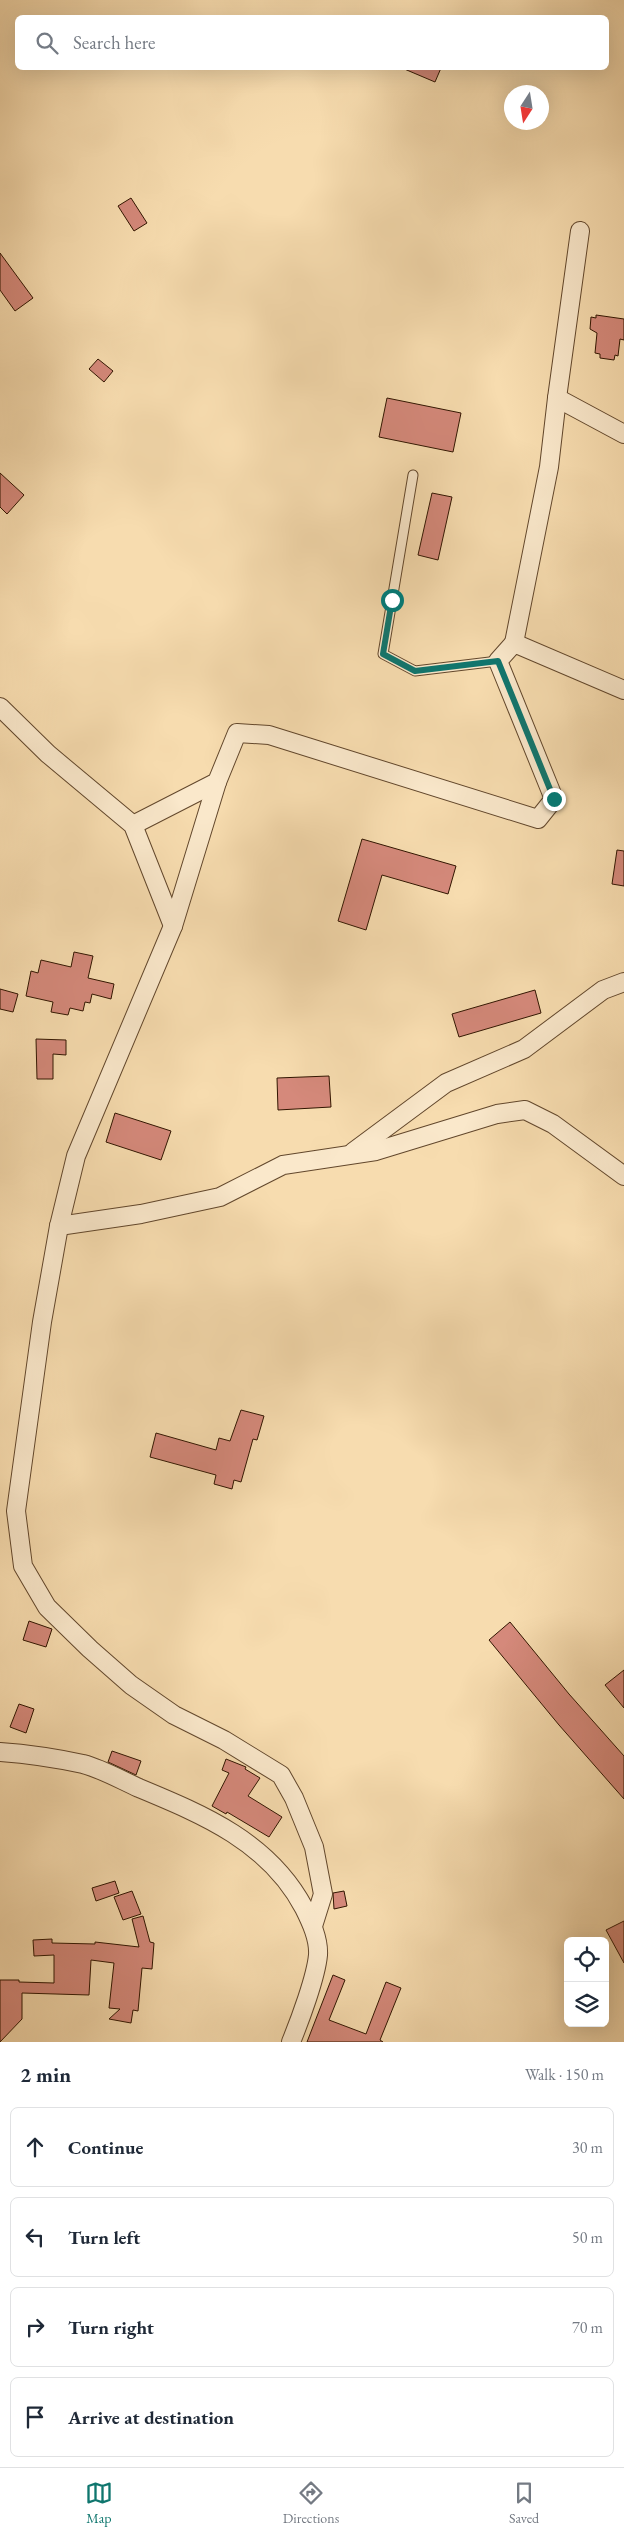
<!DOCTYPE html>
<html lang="en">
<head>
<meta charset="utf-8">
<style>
  body { margin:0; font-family:"EB Garamond",serif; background:#f6f6f7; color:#1f2937 }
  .controls { position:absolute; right:15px; bottom:15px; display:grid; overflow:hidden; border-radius:8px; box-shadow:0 5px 20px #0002 }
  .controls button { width:45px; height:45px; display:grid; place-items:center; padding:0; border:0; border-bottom:1px solid #e0e1e3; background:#fff; color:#1f2937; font:25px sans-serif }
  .compass { position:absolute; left:504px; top:85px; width:45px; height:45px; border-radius:50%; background:#fff; box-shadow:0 5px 20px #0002; rotate:192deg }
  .stop { position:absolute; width:15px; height:15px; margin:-11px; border:4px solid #0f766e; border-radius:50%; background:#fff }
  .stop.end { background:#0f766e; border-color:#fff; box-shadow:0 1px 5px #0008 }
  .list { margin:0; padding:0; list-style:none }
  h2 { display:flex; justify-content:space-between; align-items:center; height:65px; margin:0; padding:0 20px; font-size:21px }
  h2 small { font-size:16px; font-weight:400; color:#747a83 }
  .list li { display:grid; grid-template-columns:32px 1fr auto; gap:15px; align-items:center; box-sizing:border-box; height:80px; margin:0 10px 10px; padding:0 10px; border:1px solid #e0e1e3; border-radius:8px }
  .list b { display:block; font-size:19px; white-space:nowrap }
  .list em { font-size:16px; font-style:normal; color:#747a83 }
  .icon { flex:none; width:28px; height:28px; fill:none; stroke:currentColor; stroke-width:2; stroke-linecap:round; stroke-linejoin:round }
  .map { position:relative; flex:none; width:624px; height:2042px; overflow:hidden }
  .search { position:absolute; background:#fff; box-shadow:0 5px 20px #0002; left:15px; right:15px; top:15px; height:55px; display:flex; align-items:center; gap:12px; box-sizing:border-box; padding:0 18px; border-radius:8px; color:#747a83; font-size:19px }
  .sheet { height:425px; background:#fff }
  nav { display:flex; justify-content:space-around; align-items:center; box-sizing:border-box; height:70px; border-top:1px solid #e0e1e3; background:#fff; font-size:14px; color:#747a83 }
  nav a { display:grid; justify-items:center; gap:2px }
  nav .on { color:#0f766e }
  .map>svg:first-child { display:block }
  .building { fill:#d5897b; stroke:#311500 }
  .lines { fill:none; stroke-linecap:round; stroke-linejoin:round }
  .lane-casing { stroke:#62472c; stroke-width:11 }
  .street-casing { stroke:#62472c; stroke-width:20 }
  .lane { stroke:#fae8cb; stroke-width:9 }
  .street { stroke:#fae8cb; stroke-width:18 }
  .route { stroke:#0f766e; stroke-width:6 }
</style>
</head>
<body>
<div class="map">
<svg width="624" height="2042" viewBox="0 0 624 2042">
  <rect width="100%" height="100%" fill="#f7dcaf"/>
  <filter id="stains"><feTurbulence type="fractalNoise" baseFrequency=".004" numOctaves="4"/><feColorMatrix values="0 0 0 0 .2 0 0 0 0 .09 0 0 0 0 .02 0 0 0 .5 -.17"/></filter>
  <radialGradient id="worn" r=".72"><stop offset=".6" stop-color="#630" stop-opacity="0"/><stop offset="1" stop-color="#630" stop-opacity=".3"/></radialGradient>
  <g class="building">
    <polygon points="402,68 441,68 435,82"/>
    <polygon points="131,198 147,223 134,231 118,206"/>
    <polygon points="0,253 33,298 15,311 0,290"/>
    <polygon points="596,315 624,319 624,340 620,339 618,356 615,355 614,360 600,358 600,354 595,353 597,333 590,329 591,317 596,318"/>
    <polygon points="98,359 113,371 104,382 89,369"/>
    <polygon points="387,398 461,413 453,452 379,437"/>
    <polygon points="0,473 24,495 7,514 0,507"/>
    <polygon points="432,493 452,497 438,560 418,555"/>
    <polygon points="362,839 456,866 448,894 382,875 366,930 338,921"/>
    <polygon points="617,850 624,851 624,886 612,884"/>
    <polygon points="74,952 93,956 88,978 114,984 111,999 92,994 90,1003 85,1002 83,1011 70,1008 68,1015 51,1012 53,1002 26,996 31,971 38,973 41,960 71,967"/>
    <polygon points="0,989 18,994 13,1012 0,1009"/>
    <polygon points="535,990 541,1013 459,1037 452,1014"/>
    <polygon points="36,1039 66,1040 66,1055 53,1054 53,1079 37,1079"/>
    <polygon points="329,1076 331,1107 278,1110 277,1078"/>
    <polygon points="115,1113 171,1131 161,1160 106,1142"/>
    <polygon points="241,1410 264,1416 257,1440 253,1439 241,1482 234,1480 232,1489 214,1484 216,1475 150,1457 156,1433 216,1450 219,1438 230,1441"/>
    <polygon points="29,1621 52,1629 46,1647 23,1640"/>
    <polygon points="510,1622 569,1694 624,1756 624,1799 559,1725 489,1640"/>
    <polygon points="624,1670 624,1708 605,1685"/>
    <polygon points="19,1704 34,1709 26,1733 10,1727"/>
    <polygon points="112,1751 141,1761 136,1775 108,1762"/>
    <polygon points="226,1759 246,1767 245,1769 260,1778 248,1796 282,1817 269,1837 227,1812 226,1814 212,1806 229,1773 222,1770"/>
    <polygon points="115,1881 119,1893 96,1901 92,1888"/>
    <polygon points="132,1891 141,1914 123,1920 114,1897"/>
    <polygon points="344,1891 347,1906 334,1909 333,1893"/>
    <polygon points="143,1916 150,1942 154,1943 152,1969 142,1968 138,2011 133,2010 131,2023 109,2019 120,2009 109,2008 114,1963 91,1960 89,1995 22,1993 22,2019 0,2042 0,1980 19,1980 19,1982 54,1983 54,1955 34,1956 33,1940 52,1939 52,1943 95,1944 95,1942 139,1947 132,1919"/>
    <polygon points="624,1921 624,1963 606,1930"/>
    <polygon points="333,1975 345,1980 329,2020 366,2034 386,1982 401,1988 380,2040 383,2042 307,2042"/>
  </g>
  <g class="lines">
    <g class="lane-casing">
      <polyline id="lane" points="413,475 383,654 415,671 498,661"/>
    </g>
    <g class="street-casing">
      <g id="street">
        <polyline points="557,398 624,434"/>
        <polyline points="514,643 549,467 557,398 580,231"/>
        <polyline points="0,707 48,754 133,825 173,926"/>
        <polyline points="217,782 173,926 76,1156 59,1226 42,1322 16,1511 23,1566 47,1607 90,1649 131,1685 174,1715 224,1740 281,1775 294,1798 314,1847 323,1894 313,1926"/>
        <polyline points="133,825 217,782 237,733 269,735 538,819 554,799 498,661 514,643 624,690"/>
        <polyline points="353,1152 446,1083 524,1049 603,990 624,982"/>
        <polyline points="59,1226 141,1214 220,1197 283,1165 376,1151 497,1114 525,1110 553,1124 624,1176"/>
        <path d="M0 1752C28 1754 55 1758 83 1764 102 1769 121 1780 139 1788 204 1815 269 1842 304 1908 311 1922 319 1939 318 1955 316 1977 300 2020 291 2042"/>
      </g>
    </g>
    <use href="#lane" class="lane"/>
    <use href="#street" class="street"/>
  </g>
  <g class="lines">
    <polyline class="route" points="392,600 383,654 415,671 498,661 554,799"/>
  </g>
  <rect width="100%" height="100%" filter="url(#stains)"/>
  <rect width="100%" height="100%" fill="url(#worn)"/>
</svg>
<div class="controls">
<button><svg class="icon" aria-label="locate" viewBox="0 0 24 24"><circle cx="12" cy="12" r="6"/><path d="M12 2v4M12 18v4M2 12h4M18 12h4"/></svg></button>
<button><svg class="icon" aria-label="layers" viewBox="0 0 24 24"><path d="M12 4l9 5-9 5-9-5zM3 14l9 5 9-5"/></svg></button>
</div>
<svg class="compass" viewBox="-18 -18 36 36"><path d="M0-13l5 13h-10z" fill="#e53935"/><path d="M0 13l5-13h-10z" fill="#747a83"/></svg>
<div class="stop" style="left:392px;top:600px"></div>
<div class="stop end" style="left:554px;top:799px"></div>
<div class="search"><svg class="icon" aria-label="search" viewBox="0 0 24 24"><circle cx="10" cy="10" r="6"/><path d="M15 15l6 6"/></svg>Search here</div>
</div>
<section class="sheet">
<h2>2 min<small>Walk · 150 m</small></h2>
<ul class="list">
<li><svg class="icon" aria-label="ahead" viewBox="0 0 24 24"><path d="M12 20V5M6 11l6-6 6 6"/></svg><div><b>Continue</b></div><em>30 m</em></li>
<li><svg class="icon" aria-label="left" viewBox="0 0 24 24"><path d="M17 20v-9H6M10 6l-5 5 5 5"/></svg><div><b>Turn left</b></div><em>50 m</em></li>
<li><svg class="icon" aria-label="right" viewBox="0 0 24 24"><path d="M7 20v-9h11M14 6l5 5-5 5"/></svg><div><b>Turn right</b></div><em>70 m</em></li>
<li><svg class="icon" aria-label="arrive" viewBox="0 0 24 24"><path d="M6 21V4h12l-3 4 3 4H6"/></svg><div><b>Arrive at destination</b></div></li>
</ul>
</section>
<nav>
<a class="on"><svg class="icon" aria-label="map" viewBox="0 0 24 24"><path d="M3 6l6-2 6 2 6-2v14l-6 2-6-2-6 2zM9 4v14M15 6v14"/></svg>Map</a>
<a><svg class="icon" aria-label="directions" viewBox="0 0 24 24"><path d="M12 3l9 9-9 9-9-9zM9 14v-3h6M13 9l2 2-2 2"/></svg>Directions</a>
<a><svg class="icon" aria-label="saved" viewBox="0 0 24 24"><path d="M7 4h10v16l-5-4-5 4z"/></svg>Saved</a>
</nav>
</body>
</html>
